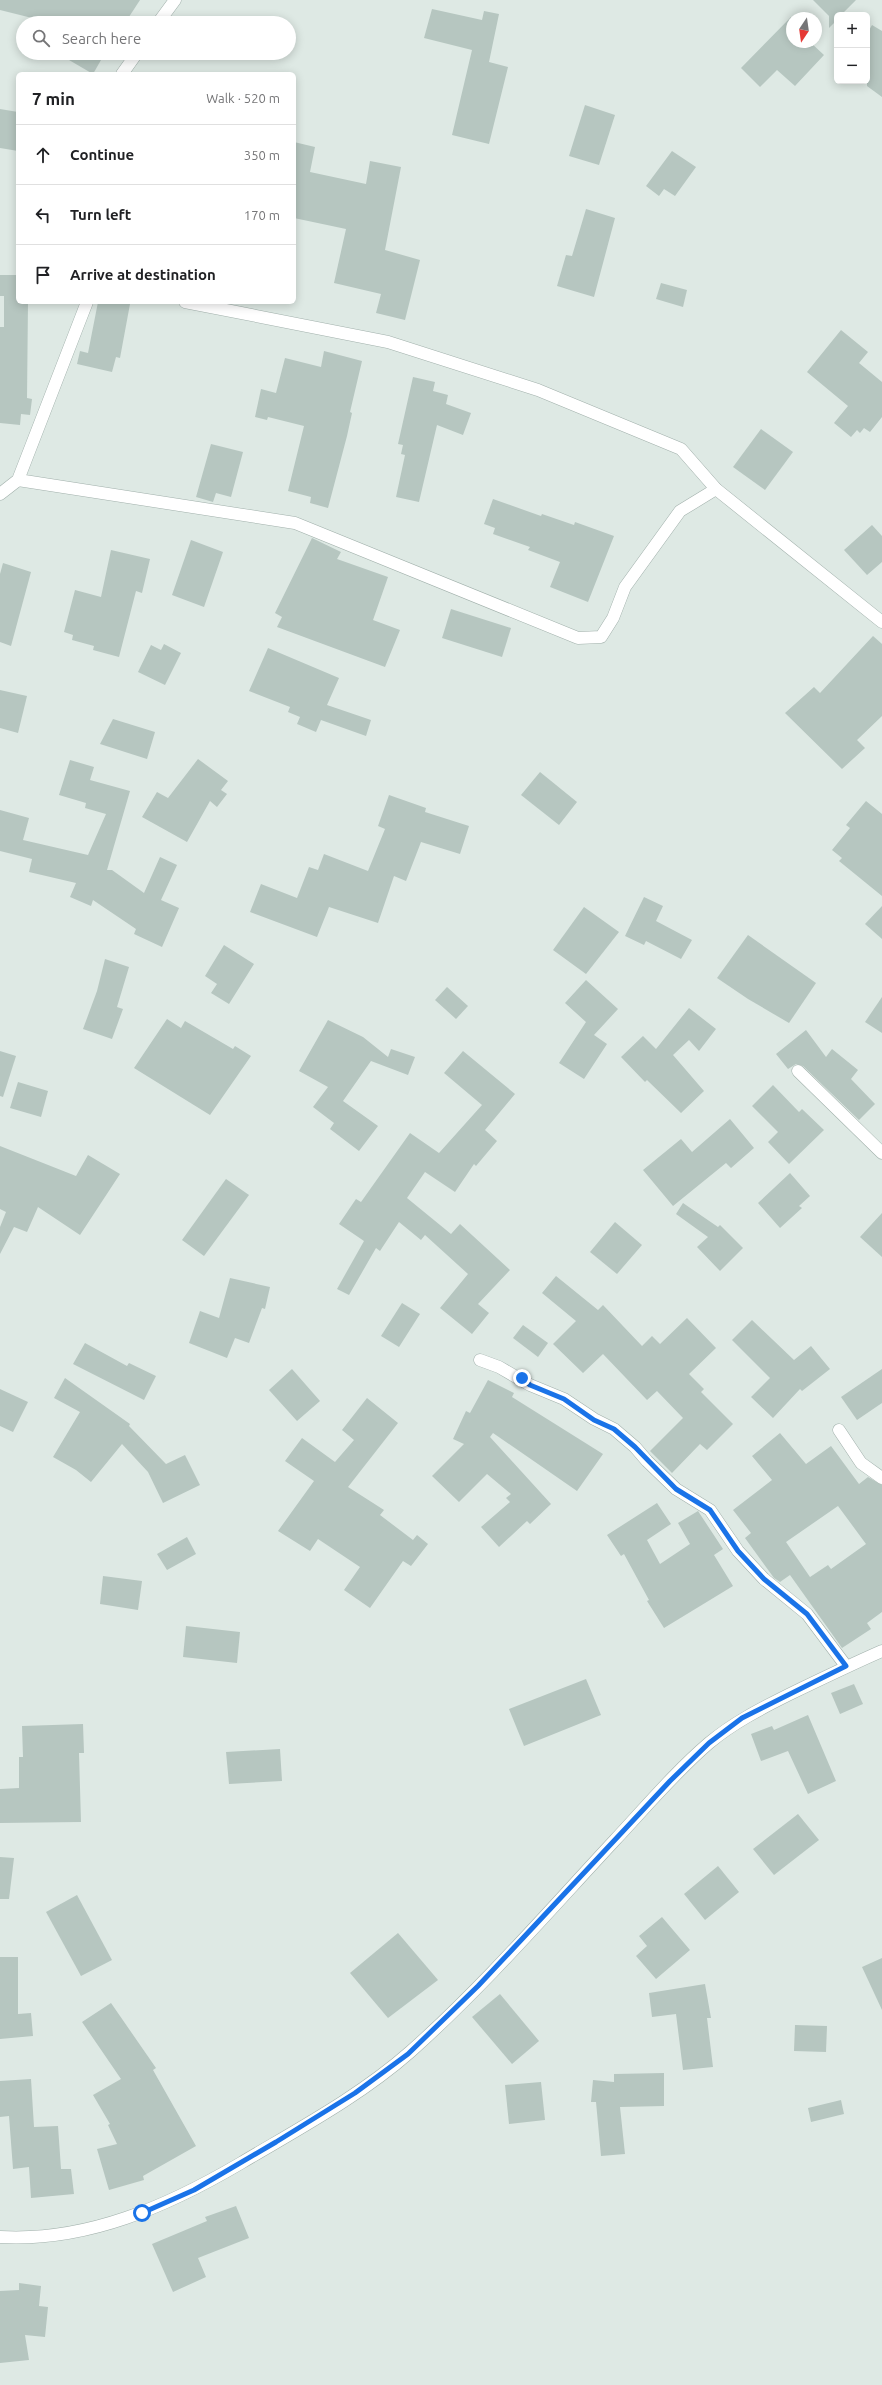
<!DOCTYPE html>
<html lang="en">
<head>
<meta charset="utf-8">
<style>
  body { margin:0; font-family:Ubuntu,sans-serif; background:#f2f2f2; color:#202124 }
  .controls { position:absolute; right:12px; top:12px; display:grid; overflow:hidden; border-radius:6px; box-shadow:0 2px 10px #0003 }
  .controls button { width:36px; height:36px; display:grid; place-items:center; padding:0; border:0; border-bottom:1px solid #e0e0e0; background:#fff; color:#202124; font:20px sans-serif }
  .compass { position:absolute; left:786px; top:12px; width:36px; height:36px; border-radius:50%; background:#fff; box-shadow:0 2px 10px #0003; rotate:193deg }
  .stop { position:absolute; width:12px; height:12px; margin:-9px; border:3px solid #1a73e8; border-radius:50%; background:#fff }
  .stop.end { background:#1a73e8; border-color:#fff; box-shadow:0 1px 4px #0008 }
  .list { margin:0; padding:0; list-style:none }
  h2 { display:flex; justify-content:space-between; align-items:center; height:52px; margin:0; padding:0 16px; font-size:17px }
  h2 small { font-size:13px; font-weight:400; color:#757577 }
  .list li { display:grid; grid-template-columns:26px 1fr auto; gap:12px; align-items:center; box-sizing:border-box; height:60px; padding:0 16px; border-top:1px solid #e0e0e0 }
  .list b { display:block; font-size:15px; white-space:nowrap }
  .list em { font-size:13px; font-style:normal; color:#757577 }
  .icon { flex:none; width:22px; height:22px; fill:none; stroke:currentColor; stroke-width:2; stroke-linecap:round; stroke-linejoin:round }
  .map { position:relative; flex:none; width:882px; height:2385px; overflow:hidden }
  .search { position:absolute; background:#fff; box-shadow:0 2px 10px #0003; left:16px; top:16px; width:280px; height:44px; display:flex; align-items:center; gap:10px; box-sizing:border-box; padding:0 14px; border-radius:22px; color:#757577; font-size:15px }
  .panel { position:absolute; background:#fff; box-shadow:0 2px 10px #0003; left:16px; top:72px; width:280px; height:232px; border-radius:6px }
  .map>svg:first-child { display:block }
  .building { fill:#b6c6c0; fill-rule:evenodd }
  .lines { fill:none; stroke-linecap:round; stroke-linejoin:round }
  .street-casing { stroke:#a1b0ab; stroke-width:13 }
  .street { stroke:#fff; stroke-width:12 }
  .route { stroke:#1a73e8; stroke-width:5 }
</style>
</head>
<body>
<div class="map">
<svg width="882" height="2385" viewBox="0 0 882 2385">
  <rect width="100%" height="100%" fill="#dee9e4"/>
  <g class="building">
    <polygon points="0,0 140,0 125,23 52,23 0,10"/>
    <polygon points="813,0 856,0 841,15 837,15 837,20 829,28 829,16"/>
    <polygon points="432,9 482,20 484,11 499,14 489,62 508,67 489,144 452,135 472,50 424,38"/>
    <polygon points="791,17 792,42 810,42 824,55 795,86 777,70 760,87 741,68"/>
    <polygon points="872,25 882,31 882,97 867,86 867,34"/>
    <polygon points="57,53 105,53 93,74"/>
    <polygon points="585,105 615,115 599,165 569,156"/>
    <polygon points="0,109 18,112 18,151 0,148"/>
    <polygon points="294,142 315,147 310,172 366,184 370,161 401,167 385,250 420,260 405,320 376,313 381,294 334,283 346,229 294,218"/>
    <polygon points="672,151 696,167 675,196 664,189 659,196 646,186"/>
    <polygon points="586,209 615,218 594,297 557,286 566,255 572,256"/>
    <polygon points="0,275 18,275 18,302 28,302 27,398 32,399 30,415 21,414 20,425 0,423 0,327 4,327 4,296 0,296"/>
    <polygon points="661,283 687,290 683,307 656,299"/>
    <polygon points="98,302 130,304 120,358 116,357 112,372 77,364 80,351 88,353"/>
    <polygon points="841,330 868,352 859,363 882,382 882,417 870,432 864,428 860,433 857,430 851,437 834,423 848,406 807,372"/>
    <polygon points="324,351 362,361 350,412 352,413 347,436 328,508 310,503 311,497 288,491 304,426 268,417 267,420 255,417 261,389 276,393 285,358 321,367"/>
    <polygon points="413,377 435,382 433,391 448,395 446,404 471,413 463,435 437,425 419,502 396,497 405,455 401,454 403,445 398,444"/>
    <polygon points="761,429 793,452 765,490 733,467"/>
    <polygon points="211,444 243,452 231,497 216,493 213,502 196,497"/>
    <polygon points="493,499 541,516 542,514 574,525 575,522 614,536 588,602 550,587 560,562 528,550 530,547 493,534 495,528 484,524"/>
    <polygon points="872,525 882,536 882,562 867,575 844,550"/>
    <polygon points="312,538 341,552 337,559 388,577 373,620 400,630 385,667 277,627 282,617 275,613"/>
    <polygon points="191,540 223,552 204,607 172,595"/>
    <polygon points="111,550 150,559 142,593 136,591 119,657 93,650 94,646 72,640 73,635 64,632 75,590 101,597"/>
    <polygon points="3,563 31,572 11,646 0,642 0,574"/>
    <polygon points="451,609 511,628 502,657 442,638"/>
    <polygon points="873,636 882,644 882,716 857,740 865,748 842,769 785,713 814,687 820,693"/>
    <polygon points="164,644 181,653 165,685 138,672 151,645 161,650"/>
    <polygon points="268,648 339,678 327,705 371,720 366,736 321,720 316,732 297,724 300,717 288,712 290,707 249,691"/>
    <polygon points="0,690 27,696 18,733 0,728"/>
    <polygon points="113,719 155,732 147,759 100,744"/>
    <polygon points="198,759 228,781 221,790 227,794 217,807 210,801 187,842 142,817 157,792 168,798"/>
    <polygon points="70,760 94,767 90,780 130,791 107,870 112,870 144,893 160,857 177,865 161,900 179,908 162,947 134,934 136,929 93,900 91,906 70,897 76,883 29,872 32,859 0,851 0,810 29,818 23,840 88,855 106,814 85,808 86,803 59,795"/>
    <polygon points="540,772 577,802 559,825 521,795"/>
    <polygon points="389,795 426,808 425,812 469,826 460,854 421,842 406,881 394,876 378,923 329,907 317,937 250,912 261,884 297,898 309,867 318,870 324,854 368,871 385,829 378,826"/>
    <polygon points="866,801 882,814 882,896 839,861 842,858 832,850 850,828 846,825"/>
    <polygon points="644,897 663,906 656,921 692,940 681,959 646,941 644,945 625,936"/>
    <polygon points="882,906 882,939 865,924"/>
    <polygon points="584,907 619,932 586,974 553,950"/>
    <polygon points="748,935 816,983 789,1023 748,999 717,978"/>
    <polygon points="224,945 254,964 229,1004 211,993 217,984 205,976"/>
    <polygon points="105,959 129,967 117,1007 123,1009 112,1039 83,1029 97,991"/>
    <polygon points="586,980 618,1009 594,1035 607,1044 584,1079 559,1063 586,1022 565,1003"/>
    <polygon points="447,987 468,1006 456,1019 435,1000"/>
    <polygon points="882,997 882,1033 865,1022"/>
    <polygon points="689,1008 716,1029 699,1051 689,1040 673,1055 704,1091 681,1113 647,1080 645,1082 621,1057 643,1036 656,1049"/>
    <polygon points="167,1019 181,1028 185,1021 233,1049 235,1046 251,1056 210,1115 134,1068"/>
    <polygon points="328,1020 363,1037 388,1057 391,1049 415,1057 408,1075 371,1061 343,1101 378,1126 359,1151 330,1129 334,1123 313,1107 328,1087 299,1071"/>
    <polygon points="806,1030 826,1057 832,1049 858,1070 851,1079 875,1104 859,1120 803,1066 796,1064 788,1069 776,1054"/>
    <polygon points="0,1051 16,1056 3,1097 0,1096"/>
    <polygon points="463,1051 515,1094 485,1130 497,1141 476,1166 474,1164 455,1192 425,1172 407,1198 451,1234 460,1224 510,1270 478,1304 489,1313 472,1334 440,1308 468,1274 425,1235 421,1240 399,1222 380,1251 376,1248 349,1295 337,1289 364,1241 339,1224 356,1199 361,1202 410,1133 439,1153 482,1105 444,1073"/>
    <polygon points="18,1082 48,1091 41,1117 10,1108"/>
    <polygon points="773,1085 799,1112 802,1109 824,1130 789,1164 768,1142 778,1132 752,1106"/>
    <polygon points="730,1119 754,1148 731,1168 726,1163 673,1206 643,1170 681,1139 692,1152"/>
    <polygon points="0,1146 76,1176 88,1155 120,1174 80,1235 38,1207 27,1232 14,1227 0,1254 0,1227 6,1212 0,1209"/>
    <polygon points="790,1173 810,1196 799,1206 802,1208 780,1228 758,1203"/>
    <polygon points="226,1179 249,1195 204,1256 182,1240"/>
    <polygon points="683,1203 718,1227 720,1225 743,1248 720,1271 697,1247 708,1237 676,1214"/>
    <polygon points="882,1213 882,1257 860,1237"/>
    <polygon points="615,1222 642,1245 617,1274 590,1252"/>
    <polygon points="556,1276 598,1310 603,1305 642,1346 652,1336 660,1344 687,1318 716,1348 689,1374 704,1389 701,1392 733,1424 707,1450 700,1444 672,1473 650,1451 683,1418 657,1391 647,1400 603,1354 583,1373 553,1344 576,1321 542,1293"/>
    <polygon points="230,1278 270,1287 265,1309 262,1308 249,1343 235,1338 227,1358 189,1343 200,1311 219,1318"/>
    <polygon points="402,1303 420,1314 399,1347 381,1336"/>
    <polygon points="752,1320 794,1360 811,1346 830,1369 802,1391 800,1389 773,1418 751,1397 770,1378 732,1340"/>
    <polygon points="523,1325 548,1343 538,1357 513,1338"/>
    <polygon points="85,1343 127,1366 129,1363 156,1376 144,1400 73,1364"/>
    <polygon points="292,1369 320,1401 297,1421 269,1390"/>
    <polygon points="882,1369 882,1403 857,1420 841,1397"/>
    <polygon points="65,1378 130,1424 129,1426 166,1464 185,1455 200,1485 163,1503 148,1472 122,1444 91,1482 76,1470 53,1457 80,1412 54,1398"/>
    <polygon points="488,1380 514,1393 512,1397 603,1454 577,1491 493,1433 490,1437 551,1504 530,1524 527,1521 499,1547 481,1527 510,1502 506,1498 511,1494 487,1474 459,1502 432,1476 464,1444 453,1439 466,1411 470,1413"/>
    <polygon points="0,1389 28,1402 13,1432 0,1426"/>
    <polygon points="367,1398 398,1423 348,1487 384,1510 380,1515 413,1540 417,1535 428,1544 411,1566 403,1561 370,1608 344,1590 360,1567 318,1539 310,1551 278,1531 314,1481 285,1461 302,1438 335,1462 354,1440 342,1430"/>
    <path d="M780 1433 806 1464 831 1446 859 1484 868 1477 882 1485V1612L867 1623 871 1629 842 1648 790 1575 780 1582 774 1578 745 1538 751 1533 733 1510 772 1480 752 1456ZM838 1506 866 1544 831 1569 828 1565 810 1577 786 1542Z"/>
    <polygon points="657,1503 671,1524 647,1540 660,1564 690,1544 678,1523 698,1511 723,1549 714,1555 733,1586 664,1628 647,1601 649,1600 624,1554 621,1556 607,1535"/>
    <polygon points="187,1537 196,1554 167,1570 157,1554"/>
    <polygon points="103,1576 142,1581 138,1610 100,1604"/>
    <polygon points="186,1626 240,1632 237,1663 183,1657"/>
    <polygon points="586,1679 601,1715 524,1746 509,1709"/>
    <polygon points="854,1684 863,1704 840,1714 831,1693"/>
    <polygon points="808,1715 836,1781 808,1794 788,1751 761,1761 751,1734 772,1726 774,1730"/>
    <polygon points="83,1724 84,1753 79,1753 81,1822 0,1823 0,1789 19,1788 19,1757 23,1757 22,1726"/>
    <polygon points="280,1749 282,1781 229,1784 226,1752"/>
    <polygon points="798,1814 819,1840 774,1875 753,1849"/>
    <polygon points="0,1857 14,1858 9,1899 0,1899"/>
    <polygon points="718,1866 739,1892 705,1920 684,1894"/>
    <polygon points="77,1895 112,1960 81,1976 46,1912"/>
    <polygon points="662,1917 690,1950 656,1979 636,1956 647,1946 639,1936"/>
    <polygon points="398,1933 438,1980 388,2018 350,1973"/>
    <polygon points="0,1957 18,1957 18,2014 31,2013 33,2036 0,2039"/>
    <polygon points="882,1958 882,2010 862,1967"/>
    <polygon points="705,1984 711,2018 707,2018 713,2067 683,2070 676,2014 652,2017 649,1993"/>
    <polygon points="500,1994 539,2041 512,2064 472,2017"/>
    <polygon points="111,2003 156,2068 153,2070 196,2146 143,2176 144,2180 109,2190 97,2149 117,2144 108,2125 110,2124 93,2095 121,2079 82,2022"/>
    <polygon points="795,2025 827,2026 826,2052 794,2051"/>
    <polygon points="664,2073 664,2106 620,2107 625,2154 601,2156 596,2102 591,2102 593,2080 614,2082 614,2074"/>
    <polygon points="31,2079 34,2127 58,2126 61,2169 71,2169 74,2194 31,2198 29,2167 13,2169 9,2116 0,2117 0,2081"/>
    <polygon points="541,2082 545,2120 509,2124 505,2085"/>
    <polygon points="841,2100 844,2114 811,2122 808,2108"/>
    <polygon points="236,2206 249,2238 198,2258 206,2277 173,2292 152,2244 207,2221 205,2217"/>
    <polygon points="19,2283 41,2286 39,2306 48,2307 45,2337 25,2335 29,2360 0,2363 0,2291 19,2290"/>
  </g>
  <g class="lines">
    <g class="street-casing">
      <g id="street">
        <polyline points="158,23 175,0"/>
        <polyline points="122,74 137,53"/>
        <polyline points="185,302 388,342 538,390 681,449 716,489 882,622"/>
        <polyline points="18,480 295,523 578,638 601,637 613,618 625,587 680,511 716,489"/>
        <polyline points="0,494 18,480 87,302"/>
        <polyline points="798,1071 882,1153"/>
        <polyline points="480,1360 499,1367 530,1385 564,1399 594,1419 614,1429 635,1447 647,1461 676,1489 710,1510 738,1551 764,1579 807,1614 846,1666"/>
        <polyline points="839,1430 861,1463 882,1478"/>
        <path d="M0 2237C87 2242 168 2206 241 2163 298 2129 360 2096 410 2052 483 1987 548 1912 614 1841 645 1808 675 1772 709 1743 733 1723 760 1709 788 1695 819 1680 850 1665 882 1651"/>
      </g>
    </g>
    <use href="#street" class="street"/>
  </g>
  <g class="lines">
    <polyline class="route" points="142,2213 194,2190 276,2142 355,2093 408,2054 478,1986 670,1781 709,1743 742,1718 846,1666 807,1614 764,1579 738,1551 710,1510 676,1489 635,1447 614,1429 594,1420 564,1399 530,1385 522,1378"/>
  </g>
</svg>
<div class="controls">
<button>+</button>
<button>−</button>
</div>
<svg class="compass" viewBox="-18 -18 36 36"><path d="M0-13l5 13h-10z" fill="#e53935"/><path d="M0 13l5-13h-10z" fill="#757577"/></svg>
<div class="stop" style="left:142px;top:2213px"></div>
<div class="stop end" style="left:522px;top:1378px"></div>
<div class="search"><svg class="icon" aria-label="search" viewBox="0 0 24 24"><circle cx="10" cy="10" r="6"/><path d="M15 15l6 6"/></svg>Search here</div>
<section class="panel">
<h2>7 min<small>Walk · 520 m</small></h2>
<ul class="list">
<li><svg class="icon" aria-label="ahead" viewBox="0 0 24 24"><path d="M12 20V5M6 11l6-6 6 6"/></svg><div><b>Continue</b></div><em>350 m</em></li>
<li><svg class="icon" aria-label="left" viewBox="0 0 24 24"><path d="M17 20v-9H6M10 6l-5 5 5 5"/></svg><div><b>Turn left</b></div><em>170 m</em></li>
<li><svg class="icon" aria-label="arrive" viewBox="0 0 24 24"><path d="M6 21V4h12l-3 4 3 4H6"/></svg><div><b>Arrive at destination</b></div></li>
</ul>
</section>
</div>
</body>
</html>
